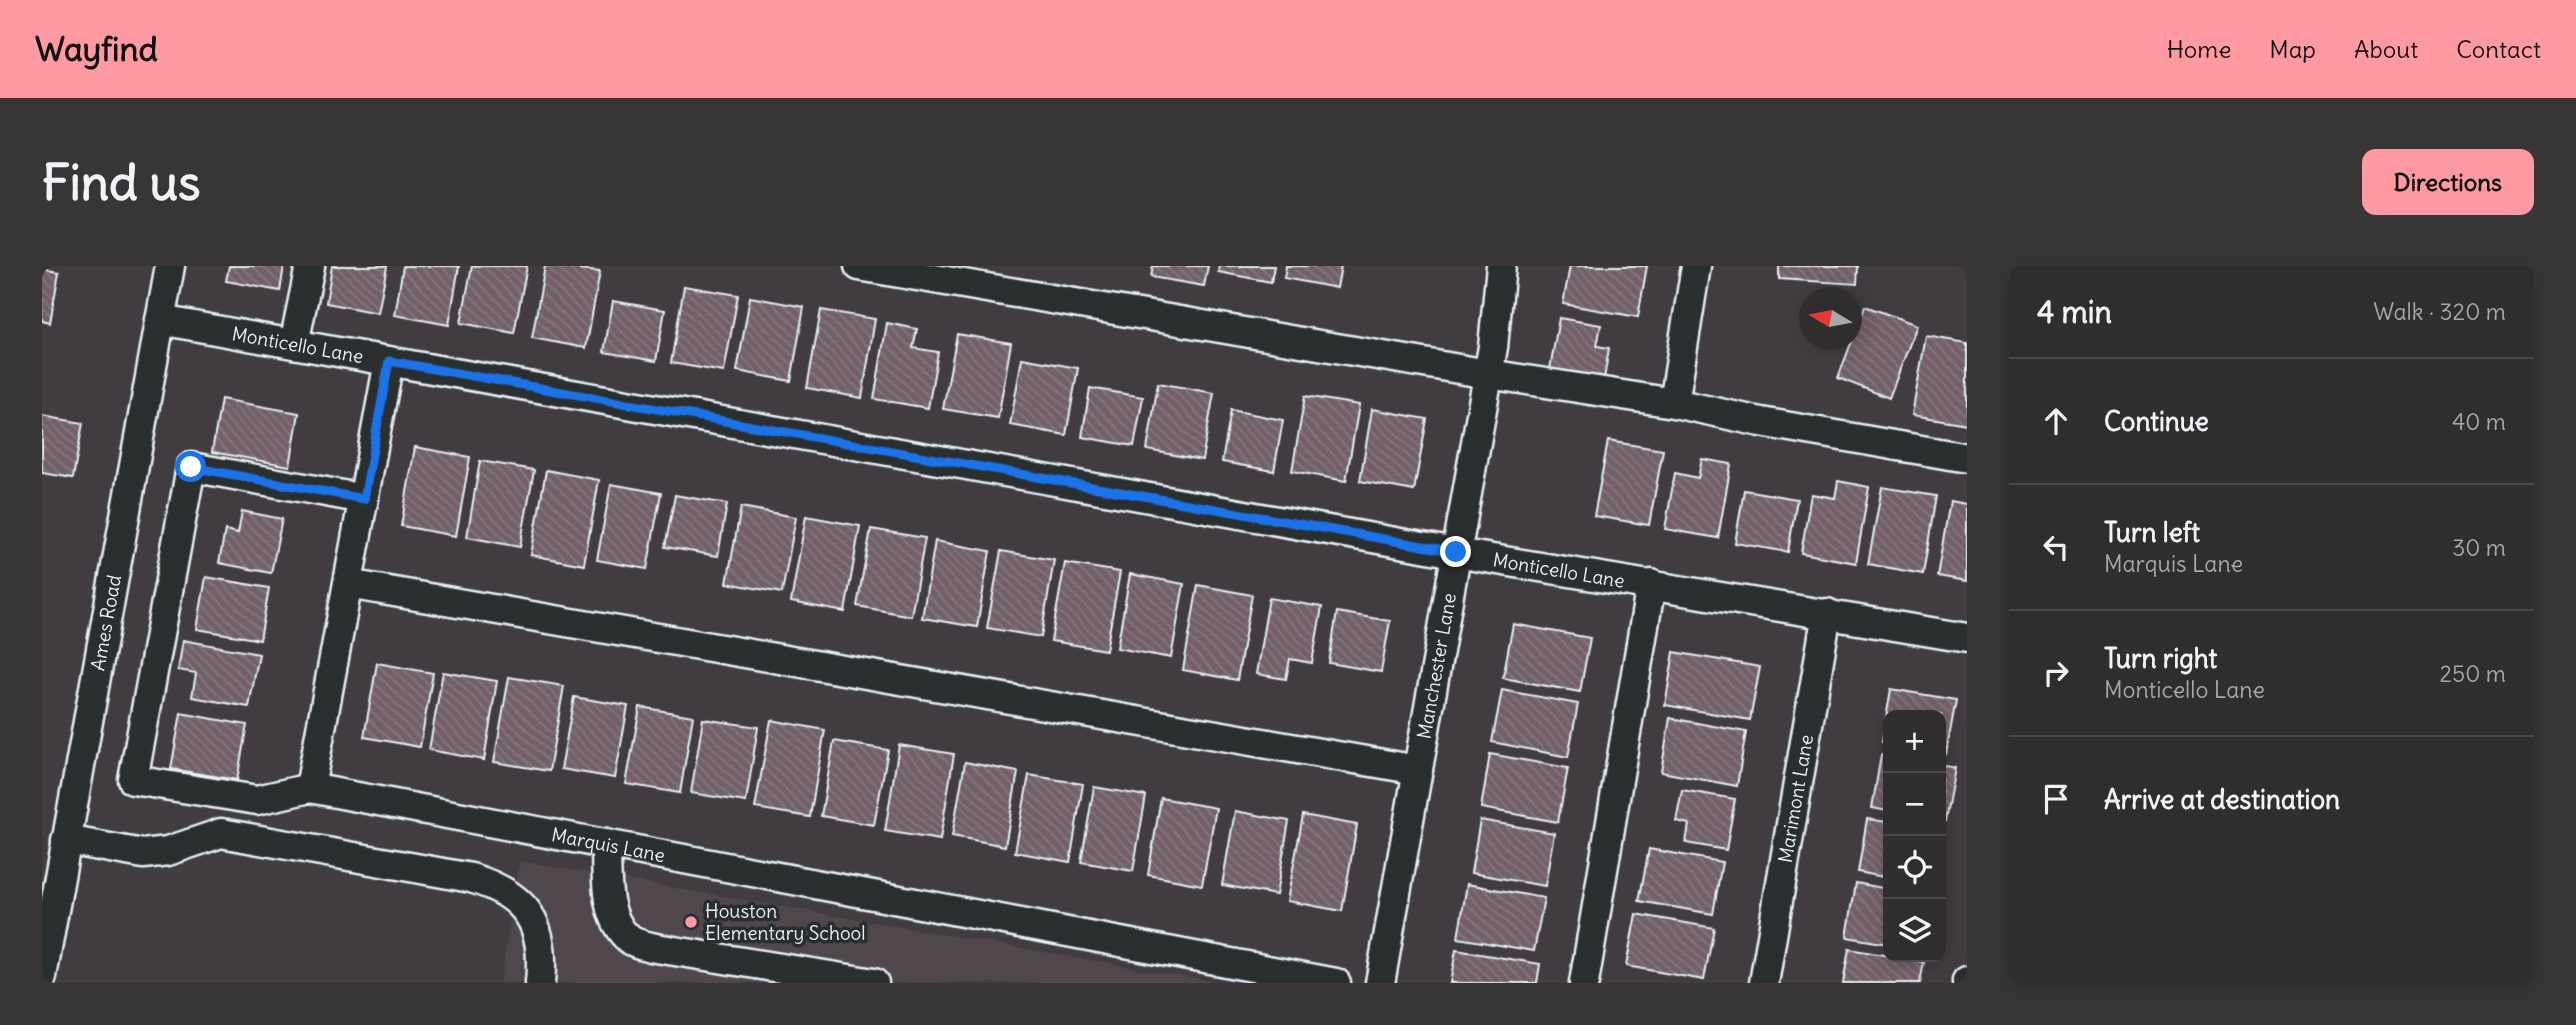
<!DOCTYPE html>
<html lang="en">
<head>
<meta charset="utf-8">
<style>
  body { margin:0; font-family:Delius,sans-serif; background:#383537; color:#f1f3f6 }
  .controls { position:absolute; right:21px; bottom:21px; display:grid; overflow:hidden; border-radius:14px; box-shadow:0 4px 18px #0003 }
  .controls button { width:63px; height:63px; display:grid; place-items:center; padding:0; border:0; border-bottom:2px solid #4b494b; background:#302d2f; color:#f1f3f6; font:35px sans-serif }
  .compass { position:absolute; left:1757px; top:21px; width:63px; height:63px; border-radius:50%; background:#302d2f; box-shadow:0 4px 18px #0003; rotate:280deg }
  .stop { position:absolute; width:21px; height:21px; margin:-16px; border:5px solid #1a73e8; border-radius:50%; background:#fff }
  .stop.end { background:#1a73e8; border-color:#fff; box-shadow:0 2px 7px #0008 }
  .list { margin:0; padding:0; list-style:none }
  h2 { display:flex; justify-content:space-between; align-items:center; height:91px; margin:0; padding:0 28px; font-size:30px }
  h2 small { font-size:23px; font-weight:400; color:#a8a8aa }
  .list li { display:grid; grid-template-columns:46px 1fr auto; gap:21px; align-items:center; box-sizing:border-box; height:126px; padding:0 28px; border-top:2px solid #4b494b }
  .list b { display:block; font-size:26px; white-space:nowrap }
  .list p { margin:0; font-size:23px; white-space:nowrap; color:#a8a8aa }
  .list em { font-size:23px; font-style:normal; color:#a8a8aa }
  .icon { flex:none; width:38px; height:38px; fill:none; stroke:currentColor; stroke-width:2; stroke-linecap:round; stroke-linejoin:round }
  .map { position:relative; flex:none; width:1925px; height:717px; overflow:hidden; border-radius:14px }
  header { display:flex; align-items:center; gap:42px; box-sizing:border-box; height:98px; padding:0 35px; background:#ff9aa2; color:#111 }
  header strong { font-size:33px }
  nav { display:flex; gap:38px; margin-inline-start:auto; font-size:24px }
  .intro { display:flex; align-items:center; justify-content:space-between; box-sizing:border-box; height:168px; padding:0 42px }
  h1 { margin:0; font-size:49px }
  .button { padding:18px 32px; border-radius:14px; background:#ff9aa2; color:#111; font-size:24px; font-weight:700 }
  main { display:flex; gap:42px; padding:0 42px }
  aside { flex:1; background:#302d2f; border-radius:14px; box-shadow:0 4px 18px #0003 }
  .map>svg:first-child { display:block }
  .built { fill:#4f474b }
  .building { fill:url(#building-back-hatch); stroke:#e8f1f8; stroke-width:2 }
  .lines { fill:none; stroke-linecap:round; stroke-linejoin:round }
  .minor-casing { stroke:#e8f1f8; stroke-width:33 }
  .minor { stroke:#2a2d2e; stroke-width:28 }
  .route { stroke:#1a73e8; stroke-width:9 }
  .poi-dot { fill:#ff9aa2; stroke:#2a2d2e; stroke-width:2.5 }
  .labels { text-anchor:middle; stroke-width:7; stroke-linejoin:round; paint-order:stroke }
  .street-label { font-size:19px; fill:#e8f1f8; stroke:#2a2d2e }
  .poi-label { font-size:19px; fill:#e8f1f8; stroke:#2a2d2e; text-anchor:start }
</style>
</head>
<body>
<header>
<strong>Wayfind</strong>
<nav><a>Home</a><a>Map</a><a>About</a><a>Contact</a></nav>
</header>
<div class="intro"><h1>Find us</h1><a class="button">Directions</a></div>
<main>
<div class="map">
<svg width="1925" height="717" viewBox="0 0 1925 717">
  <defs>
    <pattern id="building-back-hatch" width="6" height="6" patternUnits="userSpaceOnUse" patternTransform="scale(1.75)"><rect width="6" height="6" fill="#726067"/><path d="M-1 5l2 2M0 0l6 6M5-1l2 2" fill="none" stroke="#86777e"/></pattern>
  </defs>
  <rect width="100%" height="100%" fill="#403c3f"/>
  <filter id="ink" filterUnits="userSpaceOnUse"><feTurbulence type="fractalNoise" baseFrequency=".0143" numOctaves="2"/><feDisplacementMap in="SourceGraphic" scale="14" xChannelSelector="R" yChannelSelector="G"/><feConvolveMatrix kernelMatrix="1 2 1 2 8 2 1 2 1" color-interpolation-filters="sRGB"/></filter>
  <g filter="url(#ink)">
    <polygon class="built" points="478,595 1181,717 458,717"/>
    <g class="building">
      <polygon points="187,0 242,0 238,25 184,15"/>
      <polygon points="290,0 345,0 336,47 284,37"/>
      <polygon points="361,0 417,0 407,59 353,49"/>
      <polygon points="430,0 485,0 472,67 419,57"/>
      <polygon points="503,0 558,5 544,82 490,72"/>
      <polygon points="1111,0 1166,0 1162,20 1109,11"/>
      <polygon points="1177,0 1232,0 1229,16 1176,6"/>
      <polygon points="1244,0 1299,0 1295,22 1242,12"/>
      <polygon points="1528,0 1605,0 1596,51 1521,38"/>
      <polygon points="1737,0 1816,0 1815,18 1737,13"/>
      <polygon points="0,3 17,6 8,57 0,55"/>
      <polygon points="642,20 696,29 682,106 629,97"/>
      <polygon points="708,31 762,41 749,115 695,105"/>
      <polygon points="571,35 623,44 614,95 562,86"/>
      <polygon points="1823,40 1875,59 1847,132 1796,112"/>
      <polygon points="779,44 833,53 820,132 765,122"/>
      <polygon points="1517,52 1559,59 1555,80 1567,82 1562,113 1508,103"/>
      <polygon points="845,57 875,63 871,82 896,86 886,142 832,133"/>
      <polygon points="915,68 969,77 956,152 901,143"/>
      <polygon points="1884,70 1925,77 1925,158 1870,149"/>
      <polygon points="980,92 1036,102 1024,169 968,159"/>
      <polygon points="1116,117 1172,127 1160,194 1105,184"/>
      <polygon points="1048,122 1101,131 1092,180 1040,171"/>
      <polygon points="1263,130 1317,139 1304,215 1250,205"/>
      <polygon points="179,133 257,147 248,200 170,186"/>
      <polygon points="1330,143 1385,153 1372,225 1318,215"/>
      <polygon points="1189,144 1241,154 1232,205 1180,196"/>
      <polygon points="0,150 41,157 31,212 0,207"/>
      <polygon points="1566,175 1621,184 1607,259 1552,250"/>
      <polygon points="373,181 428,191 414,270 359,260"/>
      <polygon points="1660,193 1689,198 1676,272 1623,263 1633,207 1656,212"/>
      <polygon points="438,195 492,204 478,281 425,271"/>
      <polygon points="504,204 557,214 542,299 489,289"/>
      <polygon points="1796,215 1827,221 1814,297 1759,287 1769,228 1793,232"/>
      <polygon points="569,218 619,227 605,303 555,294"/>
      <polygon points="1840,221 1894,230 1881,308 1826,298"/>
      <polygon points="1702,224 1755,233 1746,286 1693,277"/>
      <polygon points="633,229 685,238 676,290 623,281"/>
      <polygon points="1908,235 1925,238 1925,315 1895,310"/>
      <polygon points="699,241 754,251 740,327 685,317"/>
      <polygon points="200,245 240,253 229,307 177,297 183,264 196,267"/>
      <polygon points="764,250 818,260 803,346 749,336"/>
      <polygon points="829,263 883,272 869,350 815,340"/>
      <polygon points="893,275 948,285 935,361 880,352"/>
      <polygon points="959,285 1012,294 999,371 945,362"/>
      <polygon points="1023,297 1078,306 1064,384 1009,375"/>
      <polygon points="1088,308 1142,318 1129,392 1075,382"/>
      <polygon points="164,311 227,322 218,374 155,363"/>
      <polygon points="1156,319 1210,329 1195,414 1141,404"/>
      <polygon points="1227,332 1280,341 1270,397 1248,393 1244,413 1214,408"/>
      <polygon points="1295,346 1348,355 1339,406 1287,397"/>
      <polygon points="1471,358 1548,372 1538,426 1461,412"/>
      <polygon points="141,374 217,388 207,441 150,431 154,407 136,404"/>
      <polygon points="1632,386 1718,401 1708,454 1623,439"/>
      <polygon points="335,397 391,407 378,481 322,471"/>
      <polygon points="401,406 455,415 442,494 387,484"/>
      <polygon points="467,411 522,420 507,505 452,496"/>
      <polygon points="1849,423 1914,434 1904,488 1899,487 1899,449 1846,449 1846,477 1840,476"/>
      <polygon points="1460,424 1536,438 1526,491 1450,476"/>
      <polygon points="532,431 586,440 573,512 519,503"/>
      <polygon points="598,441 651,450 638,527 584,518"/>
      <polygon points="139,447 205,459 195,514 129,503"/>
      <polygon points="1628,452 1704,466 1695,520 1619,506"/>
      <polygon points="661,453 716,461 704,536 649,527"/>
      <polygon points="729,454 783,464 768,551 713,542"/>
      <polygon points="792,475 846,484 832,559 779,550"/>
      <polygon points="857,479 912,488 898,574 843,565"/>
      <polygon points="1448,488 1526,502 1516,556 1439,542"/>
      <polygon points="1839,489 1846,490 1846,545 1830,542"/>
      <polygon points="923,496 976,506 963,580 910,570"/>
      <polygon points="1899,499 1913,502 1903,555 1899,554"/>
      <polygon points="987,509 1041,518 1028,596 973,586"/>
      <polygon points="1052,521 1104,530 1091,605 1039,596"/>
      <polygon points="1640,524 1693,533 1684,584 1644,577 1647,558 1634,555"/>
      <polygon points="1119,532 1174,542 1160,619 1106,609"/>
      <polygon points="1193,545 1247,555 1234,629 1180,619"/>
      <polygon points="1261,549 1315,559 1300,645 1245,635"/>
      <polygon points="1825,553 1846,556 1846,612 1816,606"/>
      <polygon points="1438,554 1512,567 1503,620 1429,607"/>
      <polygon points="1607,583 1680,596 1671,648 1597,635"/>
      <polygon points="1814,617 1846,623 1846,678 1805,671"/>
      <polygon points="1425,618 1502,632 1492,685 1416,672"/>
      <polygon points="1594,648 1672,662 1662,714 1584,700"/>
      <polygon points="1807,683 1882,696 1878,717 1801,717"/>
      <polygon points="1414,684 1498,698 1495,717 1408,717"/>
    </g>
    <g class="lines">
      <g class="minor-casing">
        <g id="minor">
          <polyline points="817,0 1446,108 1632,137 1654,0"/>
          <path id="s1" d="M118 54 1414 287 1925 372"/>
          <polyline points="252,78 268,0"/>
          <path id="s2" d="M347 95 268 522 1294 717"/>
          <polyline points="1632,137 1719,156 1925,192"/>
          <polyline points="306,318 1376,504"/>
          <polyline points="268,522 215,534 91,514 149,201 322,233"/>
          <path d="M24 574 101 588 126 585 179 567 429 612C486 629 504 659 498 717"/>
          <path d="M564 578C565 609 561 651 587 673 593 678 606 680 614 682L832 717"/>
          <path id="s3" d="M0 711 128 0"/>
          <path id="s4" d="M1338 717 1451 81 1459 0"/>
          <polyline points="1542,717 1609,318"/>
          <path id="s5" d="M1722 717 1785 347"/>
          <polyline points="1925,717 1925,715"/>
        </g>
      </g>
      <use href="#minor" class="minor"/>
    </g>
  </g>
  <g class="lines" filter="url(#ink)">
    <polyline class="route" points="149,201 322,233 347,95 1414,286"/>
  </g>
  <circle class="poi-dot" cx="649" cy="656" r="7"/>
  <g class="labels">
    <g class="street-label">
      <text dy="7" stroke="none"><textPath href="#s1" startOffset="140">Monticello Lane</textPath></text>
      <text dy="7" stroke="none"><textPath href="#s1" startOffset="1421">Monticello Lane</textPath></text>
      <text dy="7" stroke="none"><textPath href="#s3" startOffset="360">Ames Road</textPath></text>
      <text dy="7" stroke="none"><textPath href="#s4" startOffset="322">Manchester Lane</textPath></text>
      <text dy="7" stroke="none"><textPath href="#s5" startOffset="187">Marimont Lane</textPath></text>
      <text dy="7" stroke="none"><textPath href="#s2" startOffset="738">Marquis Lane</textPath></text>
    </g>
    <g class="poi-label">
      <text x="663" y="652">Houston<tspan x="663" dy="22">Elementary School</tspan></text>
    </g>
  </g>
</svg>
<div class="controls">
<button>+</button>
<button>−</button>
<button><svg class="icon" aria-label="locate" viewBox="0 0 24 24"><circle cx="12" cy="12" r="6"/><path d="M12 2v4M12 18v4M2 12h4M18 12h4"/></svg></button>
<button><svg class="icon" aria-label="layers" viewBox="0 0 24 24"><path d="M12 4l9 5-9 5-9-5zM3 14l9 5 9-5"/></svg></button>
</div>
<svg class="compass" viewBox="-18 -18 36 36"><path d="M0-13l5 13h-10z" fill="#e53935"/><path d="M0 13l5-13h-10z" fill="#a8a8aa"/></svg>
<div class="stop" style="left:149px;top:201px"></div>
<div class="stop end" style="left:1414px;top:286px"></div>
</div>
<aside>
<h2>4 min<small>Walk · 320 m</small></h2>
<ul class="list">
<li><svg class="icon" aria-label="ahead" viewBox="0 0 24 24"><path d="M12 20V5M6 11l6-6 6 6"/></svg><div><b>Continue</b></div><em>40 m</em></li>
<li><svg class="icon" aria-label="left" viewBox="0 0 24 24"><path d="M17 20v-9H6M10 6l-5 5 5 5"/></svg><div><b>Turn left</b><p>Marquis Lane</p></div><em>30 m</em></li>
<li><svg class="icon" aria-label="right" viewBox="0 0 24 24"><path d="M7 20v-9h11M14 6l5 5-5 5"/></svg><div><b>Turn right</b><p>Monticello Lane</p></div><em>250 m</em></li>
<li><svg class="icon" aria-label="arrive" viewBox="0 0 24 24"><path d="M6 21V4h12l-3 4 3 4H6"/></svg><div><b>Arrive at destination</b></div></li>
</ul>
</aside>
</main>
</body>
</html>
